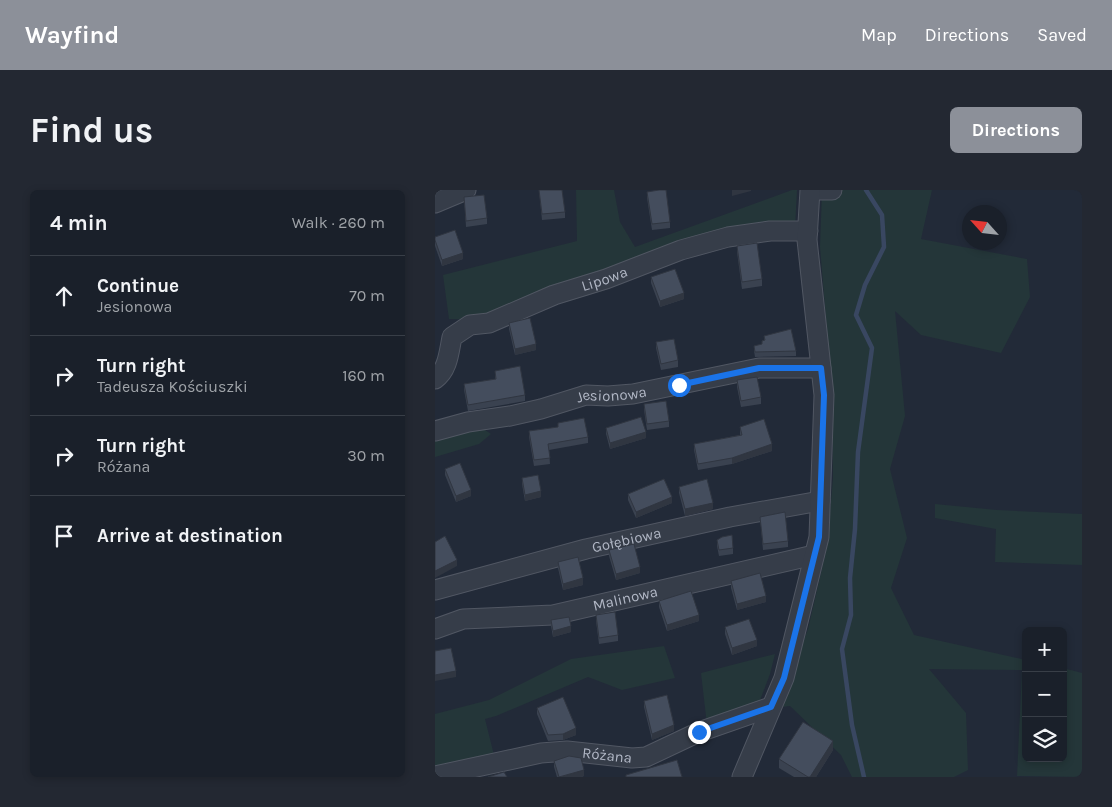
<!DOCTYPE html>
<html lang="en">
<head>
<meta charset="utf-8">
<style>
  body { margin:0; font-family:Karla,sans-serif; background:#232832; color:#f1f3f6 }
  .controls { position:absolute; right:15px; bottom:15px; display:grid; overflow:hidden; border-radius:8px; box-shadow:0 2px 8px #0003 }
  .controls button { width:45px; height:45px; display:grid; place-items:center; padding:0; border:0; border-bottom:1px solid #383e47; background:#1a202a; color:#f1f3f6; font:25px sans-serif }
  .compass { position:absolute; left:527px; top:15px; width:45px; height:45px; border-radius:50%; background:#1a202a; box-shadow:0 2px 8px #0003; rotate:297deg }
  .stop { position:absolute; width:15px; height:15px; margin:-11px; border:4px solid #1a73e8; border-radius:50%; background:#fff }
  .stop.end { background:#1a73e8; border-color:#fff; box-shadow:0 1px 5px #0008 }
  .list { margin:0; padding:0; list-style:none }
  h2 { display:flex; justify-content:space-between; align-items:center; height:65px; margin:0; padding:0 20px; font-size:21px }
  h2 small { font-size:16px; font-weight:400; color:#9fa3a8 }
  .list li { display:grid; grid-template-columns:32px 1fr auto; gap:15px; align-items:center; box-sizing:border-box; height:80px; padding:0 20px; border-top:1px solid #383e47 }
  .list b { display:block; font-size:19px; white-space:nowrap }
  .list p { margin:0; font-size:16px; white-space:nowrap; color:#9fa3a8 }
  .list em { font-size:16px; font-style:normal; color:#9fa3a8 }
  .icon { flex:none; width:28px; height:28px; fill:none; stroke:currentColor; stroke-width:2; stroke-linecap:round; stroke-linejoin:round }
  .map { position:relative; flex:none; width:647px; height:587px; overflow:hidden; border-radius:8px }
  header { display:flex; align-items:center; gap:30px; box-sizing:border-box; height:70px; padding:0 25px; background:#8c9099; color:#fff }
  header strong { font-size:24px }
  nav { display:flex; gap:28px; margin-inline-start:auto; font-size:18px }
  .intro { display:flex; align-items:center; justify-content:space-between; box-sizing:border-box; height:120px; padding:0 30px }
  h1 { margin:0; font-size:35px }
  .button { padding:12px 22px; border-radius:8px; background:#8c9099; color:#fff; font-size:18px; font-weight:700 }
  main { display:flex; gap:30px; padding:0 30px }
  aside { flex:1; background:#1a202a; border-radius:8px; box-shadow:0 2px 8px #0003 }
  .map>svg:first-child { display:block }
  .green { fill:#243639 }
  .lines { fill:none; stroke-linecap:round; stroke-linejoin:round }
  .stream { stroke:#394761; stroke-width:4.5 }
  .minor-casing { stroke:#515763; stroke-width:21 }
  .minor { stroke:#363d49; stroke-width:19 }
  .wall { fill:#3a4250 }
  .shaded-wall { fill:#303641 }
  .building { fill:#444d5d; stroke:#303641 }
  .route { stroke:#1a73e8; stroke-width:6 }
  .labels { text-anchor:middle; stroke-width:4; stroke-linejoin:round; paint-order:stroke }
  .street-label { font-size:15px; fill:#b1b7c5; stroke:#1b222d }
</style>
</head>
<body>
<header>
<strong>Wayfind</strong>
<nav><a>Map</a><a>Directions</a><a>Saved</a></nav>
</header>
<div class="intro"><h1>Find us</h1><a class="button">Directions</a></div>
<main>
<aside>
<h2>4 min<small>Walk · 260 m</small></h2>
<ul class="list">
<li><svg class="icon" aria-label="ahead" viewBox="0 0 24 24"><path d="M12 20V5M6 11l6-6 6 6"/></svg><div><b>Continue</b><p>Jesionowa</p></div><em>70 m</em></li>
<li><svg class="icon" aria-label="right" viewBox="0 0 24 24"><path d="M7 20v-9h11M14 6l5 5-5 5"/></svg><div><b>Turn right</b><p>Tadeusza Kościuszki</p></div><em>160 m</em></li>
<li><svg class="icon" aria-label="right" viewBox="0 0 24 24"><path d="M7 20v-9h11M14 6l5 5-5 5"/></svg><div><b>Turn right</b><p>Różana</p></div><em>30 m</em></li>
<li><svg class="icon" aria-label="arrive" viewBox="0 0 24 24"><path d="M6 21V4h12l-3 4 3 4H6"/></svg><div><b>Arrive at destination</b></div></li>
</ul>
</aside>
<div class="map">
<svg width="647" height="587" viewBox="0 0 647 587">
  <rect width="100%" height="100%" fill="#222a38"/>
  <g class="green">
    <polygon points="141,0 179,0 185,32 200,57 357,0 362,0 360,38 338,37 55,130 14,129 8,85 142,51"/>
    <polygon points="387,0 497,0 486,49 592,69 595,107 566,163 486,145 460,121 470,226 455,279 472,348 456,398 479,445 591,470 591,568 628,568 628,478 647,483 647,587 582,586 587,480 494,479 531,523 533,580 519,587 417,587 406,565 355,516 346,517 359,475 373,439 392,357 398,288 397,201 385,57"/>
    <polygon points="41,234 56,244 44,254 0,267 0,244"/>
    <polygon points="500,314 562,320 647,324 647,375 560,372 561,339 500,328"/>
    <polygon points="229,456 240,488 187,500 153,487 61,526 50,529 60,569 0,584 0,524 54,510 136,469"/>
    <polygon points="340,464 335,484 324,513 272,535 266,483"/>
  </g>
  <g class="lines">
    <polyline class="stream" points="429,587 417,535 407,459 416,425 415,388 420,339 423,262 437,158 421,125 430,95 449,57 447,25 431,0"/>
    <g class="minor-casing">
      <g id="minor">
        <polyline points="376,0 397,0"/>
        <polyline points="0,13 31,0"/>
        <path id="s1" d="M0 189C13 180 14 162 17 147L35 135 54 133 119 105 171 89 246 60 293 47 335 41H373"/>
        <path id="s2" d="M0 241 33 232 75 226 106 219 151 205 173 206 198 204 324 178H386"/>
        <path id="s3" d="M0 400 151 359 295 327 385 311"/>
        <path id="s4" d="M0 439 28 429 118 425 379 365"/>
        <path id="s5" d="M0 586 106 563 132 561 197 568 211 567 264 542 336 517"/>
        <polyline points="307,587 349,488 384,347 389,205 372,50 375,0"/>
      </g>
    </g>
    <use href="#minor" class="minor"/>
  </g>
  <g class="wall">
    <polygon points="104,0 130,22 130,28 107,30"/>
    <polygon points="212,2 235,32 235,38 217,40 212,8"/>
    <polygon points="29,7 52,28 52,34 31,37"/>
    <polygon points="0,47 28,69 7,76 0,56"/>
    <polygon points="302,56 327,89 327,96 307,99 302,62"/>
    <polygon points="216,87 249,109 225,117 216,93"/>
    <polygon points="74,133 101,160 80,165 74,139"/>
    <polygon points="329,146 361,161 361,166 320,167 319,161 319,156 327,154 327,151 329,150"/>
    <polygon points="221,152 243,170 243,177 226,180 221,158"/>
    <polygon points="60,181 90,205 90,211 33,221 29,200 29,194 60,189"/>
    <polygon points="302,190 326,207 326,214 306,217 302,197"/>
    <polygon points="209,214 234,231 234,237 212,240 209,220"/>
    <polygon points="123,233 153,247 153,253 114,260 115,274 99,276 94,247 94,241 123,237"/>
    <polygon points="305,237 337,261 297,274 263,280 259,260 259,254 305,245"/>
    <polygon points="171,238 211,248 175,259 171,244"/>
    <polygon points="10,279 36,306 21,312 10,285"/>
    <polygon points="87,288 106,307 90,311 87,294"/>
    <polygon points="244,297 278,319 250,326 244,303"/>
    <polygon points="193,304 237,313 201,328 193,310"/>
    <polygon points="325,327 353,351 353,357 328,360"/>
    <polygon points="282,350 298,358 298,364 284,366 282,356"/>
    <polygon points="174,360 205,383 181,390 174,366"/>
    <polygon points="123,372 148,395 128,400 123,378"/>
    <polygon points="296,391 331,412 302,420 296,398"/>
    <polygon points="224,411 264,431 232,441 224,417"/>
    <polygon points="161,425 183,445 183,451 164,454 161,431"/>
    <polygon points="116,430 136,442 118,447 116,436"/>
    <polygon points="290,437 322,456 297,465 290,444"/>
    <polygon points="209,511 239,541 217,550 209,517"/>
    <polygon points="102,518 141,545 128,550 113,551 102,524"/>
    <polygon points="398,560 381,587 359,587 344,578 344,569"/>
    <polygon points="119,571 149,586 146,587 122,587 119,577"/>
  </g>
  <g class="shaded-wall">
    <polygon points="297,0 316,0 316,1 297,6"/>
    <polygon points="28,63 28,69 7,76 7,70"/>
    <polygon points="249,103 249,109 225,117 225,111"/>
    <polygon points="101,154 101,160 80,165 80,159"/>
    <polygon points="211,242 211,248 175,259 175,253"/>
    <polygon points="337,254 337,261 297,274 297,268"/>
    <polygon points="36,300 36,306 21,312 21,306"/>
    <polygon points="106,301 106,307 90,311 90,305"/>
    <polygon points="237,307 237,313 201,328 201,322"/>
    <polygon points="278,313 278,319 250,326 250,319"/>
    <polygon points="22,370 22,376 0,388 0,381"/>
    <polygon points="205,377 205,383 181,390 181,384"/>
    <polygon points="148,388 148,395 128,400 128,394"/>
    <polygon points="331,406 331,412 302,420 302,414"/>
    <polygon points="264,425 264,431 232,441 232,435"/>
    <polygon points="136,436 136,442 118,447 118,441"/>
    <polygon points="322,450 322,456 297,465 297,458"/>
    <polygon points="21,481 21,487 0,491 0,485"/>
    <polygon points="239,535 239,541 217,550 217,544"/>
    <polygon points="141,538 141,545 128,550 128,544"/>
    <polygon points="398,551 398,560 381,587 375,587"/>
    <polygon points="149,580 149,586 146,587 125,587"/>
  </g>
  <g class="building">
    <polygon points="104,0 127,0 130,22 107,24"/>
    <polygon points="224,0 231,0 235,32 217,34 212,2"/>
    <polygon points="49,5 52,28 31,31 29,7"/>
    <polygon points="20,40 28,63 7,70 0,50 0,47"/>
    <polygon points="322,53 327,89 307,92 302,56"/>
    <polygon points="240,79 249,103 225,111 216,87"/>
    <polygon points="95,128 101,154 80,159 74,133"/>
    <polygon points="356,139 361,161 320,162 319,156 327,154 327,151 330,150 329,146"/>
    <polygon points="239,149 243,170 226,174 221,152"/>
    <polygon points="85,176 90,205 33,215 29,194 61,189 60,181"/>
    <polygon points="322,187 326,207 306,211 302,190"/>
    <polygon points="231,211 234,231 212,234 209,214"/>
    <polygon points="206,227 211,242 175,253 171,238"/>
    <polygon points="149,228 153,247 113,254 115,268 99,270 94,241 123,237 123,233"/>
    <polygon points="329,229 337,254 297,268 263,274 259,254 307,245 305,237"/>
    <polygon points="25,273 36,300 21,306 10,279"/>
    <polygon points="103,285 106,301 90,305 87,288"/>
    <polygon points="229,289 237,307 201,322 193,304"/>
    <polygon points="272,289 278,313 250,319 244,297"/>
    <polygon points="350,322 353,351 328,354 325,327"/>
    <polygon points="297,345 298,358 284,360 282,350 287,347"/>
    <polygon points="10,346 22,370 0,381 0,352"/>
    <polygon points="199,354 205,377 181,384 174,360"/>
    <polygon points="143,367 148,388 128,394 123,372"/>
    <polygon points="325,383 331,406 302,414 296,391"/>
    <polygon points="256,401 264,425 232,435 224,411"/>
    <polygon points="180,422 183,445 164,448 161,425"/>
    <polygon points="134,427 136,436 118,441 116,430"/>
    <polygon points="314,429 322,450 297,458 290,437"/>
    <polygon points="16,458 21,481 0,485 0,461"/>
    <polygon points="232,505 239,535 217,544 209,511"/>
    <polygon points="128,507 141,538 128,544 113,545 102,518"/>
    <polygon points="368,532 398,551 375,587 373,587 344,569"/>
    <polygon points="134,566 146,568 149,580 124,587 119,571"/>
    <polygon points="242,570 247,587 191,587 191,585"/>
    <polygon points="69,582 72,587 53,587"/>
  </g>
  <g class="lines">
    <polyline class="route" points="244,195 324,178 386,178 389,205 384,347 349,488 336,517 264,542"/>
  </g>
  <g class="labels">
    <g class="street-label">
      <text dy="5" stroke="none"><textPath href="#s1" startOffset="211">Lipowa</textPath></text>
      <text dy="5" stroke="none"><textPath href="#s2" startOffset="181">Jesionowa</textPath></text>
      <text dy="5" stroke="none"><textPath href="#s3" startOffset="198">Gołębiowa</textPath></text>
      <text dy="5" stroke="none"><textPath href="#s4" startOffset="194">Malinowa</textPath></text>
      <text dy="5" stroke="none"><textPath href="#s5" startOffset="175">Różana</textPath></text>
    </g>
  </g>
</svg>
<div class="controls">
<button>+</button>
<button>−</button>
<button><svg class="icon" aria-label="layers" viewBox="0 0 24 24"><path d="M12 4l9 5-9 5-9-5zM3 14l9 5 9-5"/></svg></button>
</div>
<svg class="compass" viewBox="-18 -18 36 36"><path d="M0-13l5 13h-10z" fill="#e53935"/><path d="M0 13l5-13h-10z" fill="#9fa3a8"/></svg>
<div class="stop" style="left:244px;top:195px"></div>
<div class="stop end" style="left:264px;top:542px"></div>
</div>
</main>
</body>
</html>
